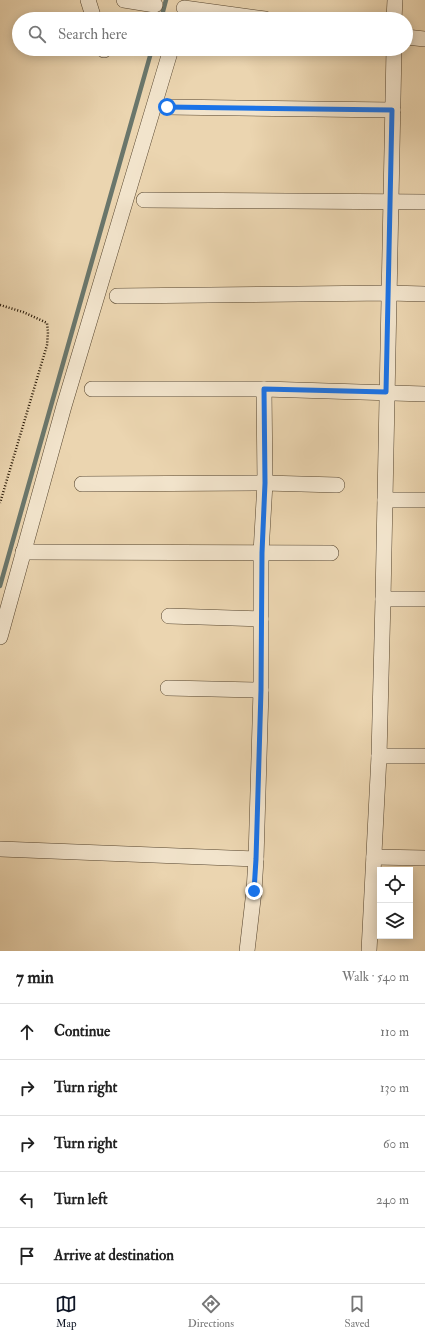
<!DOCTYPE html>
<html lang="en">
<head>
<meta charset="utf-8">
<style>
  body { margin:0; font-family:"IM FELL Double Pica",serif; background:#f6f6f6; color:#222 }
  .controls { position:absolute; right:12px; bottom:12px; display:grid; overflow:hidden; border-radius:0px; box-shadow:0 2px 10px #0003 }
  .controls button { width:36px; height:36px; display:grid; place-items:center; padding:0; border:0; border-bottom:1px solid #e0e0e0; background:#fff; color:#222; font:20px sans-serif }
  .stop { position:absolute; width:12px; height:12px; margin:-9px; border:3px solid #1a73e8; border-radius:50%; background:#fff }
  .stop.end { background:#1a73e8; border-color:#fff; box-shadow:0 1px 4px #0008 }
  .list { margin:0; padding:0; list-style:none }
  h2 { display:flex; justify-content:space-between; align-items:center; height:52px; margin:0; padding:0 16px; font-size:17px }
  h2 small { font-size:13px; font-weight:400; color:#767676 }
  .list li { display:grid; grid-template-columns:26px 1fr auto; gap:12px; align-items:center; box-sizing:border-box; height:56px; padding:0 16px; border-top:1px solid #e0e0e0 }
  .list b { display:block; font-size:15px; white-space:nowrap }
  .list em { font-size:13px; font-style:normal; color:#767676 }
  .icon { flex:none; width:22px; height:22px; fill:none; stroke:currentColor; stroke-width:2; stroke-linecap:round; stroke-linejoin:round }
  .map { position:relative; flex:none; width:425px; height:951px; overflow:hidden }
  .search { position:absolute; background:#fff; box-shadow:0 2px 10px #0003; left:12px; right:12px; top:12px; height:44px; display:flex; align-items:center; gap:10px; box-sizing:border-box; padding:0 14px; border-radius:22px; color:#767676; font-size:15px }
  .sheet { height:332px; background:#fff }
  nav { display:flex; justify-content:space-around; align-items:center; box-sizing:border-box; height:56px; border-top:1px solid #e0e0e0; background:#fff; font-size:11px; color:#767676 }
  nav a { display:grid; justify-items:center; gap:2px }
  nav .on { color:#111827 }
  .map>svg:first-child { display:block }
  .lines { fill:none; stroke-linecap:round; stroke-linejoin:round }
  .stream { stroke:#6a766b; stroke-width:4.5 }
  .minor-casing { stroke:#55442e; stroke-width:16 }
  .path { stroke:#231403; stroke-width:2.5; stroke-dasharray:1 2; stroke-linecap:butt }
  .minor { stroke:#f2e4cc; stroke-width:15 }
  .route { stroke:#1a73e8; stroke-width:5 }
</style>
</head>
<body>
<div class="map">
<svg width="425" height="951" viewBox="0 0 425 951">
  <rect width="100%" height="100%" fill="#ebd5b0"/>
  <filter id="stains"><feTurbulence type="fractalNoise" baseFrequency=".005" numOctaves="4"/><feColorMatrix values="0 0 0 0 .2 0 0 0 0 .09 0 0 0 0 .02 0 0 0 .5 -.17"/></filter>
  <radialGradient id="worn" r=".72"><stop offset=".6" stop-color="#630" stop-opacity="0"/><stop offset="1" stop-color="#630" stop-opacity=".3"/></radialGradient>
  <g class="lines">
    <g class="stream">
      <polyline points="161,19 166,0"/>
      <polyline points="0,586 152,49"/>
    </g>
    <g class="minor-casing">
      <g id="minor">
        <polyline points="88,0 94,19"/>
        <polyline points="124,0 155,5"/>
        <polyline points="184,8 265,19"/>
        <polyline points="394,19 395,0"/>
        <polyline points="406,37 425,39"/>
        <polyline points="104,49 104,50"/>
        <polyline points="167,107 393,110"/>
        <polyline points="144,200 425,202"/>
        <polyline points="117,296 389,293 425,294"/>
        <polyline points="92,389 264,389 425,394"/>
        <polyline points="82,484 265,483 337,485"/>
        <polyline points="385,500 425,500"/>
        <polyline points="23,552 331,553"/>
        <polyline points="383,599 425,599"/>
        <polyline points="169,616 261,619"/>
        <polyline points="0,637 64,406 171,49"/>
        <polyline points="168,688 261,690"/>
        <polyline points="379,756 425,756"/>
        <polyline points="0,849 256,859"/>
        <polyline points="374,857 425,858"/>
        <polyline points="247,951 254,891 256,859 261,690 261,553 265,483 264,389"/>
        <polyline points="369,951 379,756 383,599 394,49"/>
      </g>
    </g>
    <polyline class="path" points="0,305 23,312 47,323 48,332 47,345 0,503"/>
    <use href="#minor" class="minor"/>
  </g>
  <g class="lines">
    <polyline class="route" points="167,107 392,110 386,392 264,389 265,483 262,553 261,690 256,859 254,891"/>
  </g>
  <rect width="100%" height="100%" filter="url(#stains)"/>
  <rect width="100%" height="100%" fill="url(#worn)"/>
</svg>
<div class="controls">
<button><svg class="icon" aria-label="locate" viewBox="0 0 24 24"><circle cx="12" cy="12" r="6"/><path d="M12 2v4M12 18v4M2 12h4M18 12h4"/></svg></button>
<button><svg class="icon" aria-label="layers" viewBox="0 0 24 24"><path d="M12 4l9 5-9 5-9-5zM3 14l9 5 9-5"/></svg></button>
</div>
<div class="stop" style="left:167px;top:107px"></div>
<div class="stop end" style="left:254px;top:891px"></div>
<div class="search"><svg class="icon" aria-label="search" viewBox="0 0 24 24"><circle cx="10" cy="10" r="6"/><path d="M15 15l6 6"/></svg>Search here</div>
</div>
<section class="sheet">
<h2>7 min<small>Walk · 540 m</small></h2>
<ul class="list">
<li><svg class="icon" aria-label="ahead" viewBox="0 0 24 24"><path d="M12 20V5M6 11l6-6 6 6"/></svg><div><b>Continue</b></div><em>110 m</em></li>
<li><svg class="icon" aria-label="right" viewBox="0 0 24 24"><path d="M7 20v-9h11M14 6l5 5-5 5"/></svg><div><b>Turn right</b></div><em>130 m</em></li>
<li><svg class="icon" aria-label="right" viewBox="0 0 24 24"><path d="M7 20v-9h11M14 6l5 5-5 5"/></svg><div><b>Turn right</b></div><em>60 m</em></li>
<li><svg class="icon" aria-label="left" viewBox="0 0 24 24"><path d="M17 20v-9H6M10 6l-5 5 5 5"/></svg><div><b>Turn left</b></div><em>240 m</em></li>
<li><svg class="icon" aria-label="arrive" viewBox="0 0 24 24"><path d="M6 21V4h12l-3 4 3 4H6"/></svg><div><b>Arrive at destination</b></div></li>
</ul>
</section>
<nav>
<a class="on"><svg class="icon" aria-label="map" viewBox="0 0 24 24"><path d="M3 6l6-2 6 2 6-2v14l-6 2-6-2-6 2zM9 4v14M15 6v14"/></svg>Map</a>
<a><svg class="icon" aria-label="directions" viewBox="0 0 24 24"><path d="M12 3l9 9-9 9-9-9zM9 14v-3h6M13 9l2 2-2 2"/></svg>Directions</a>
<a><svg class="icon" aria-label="saved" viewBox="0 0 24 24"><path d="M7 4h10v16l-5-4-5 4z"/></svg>Saved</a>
</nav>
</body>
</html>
